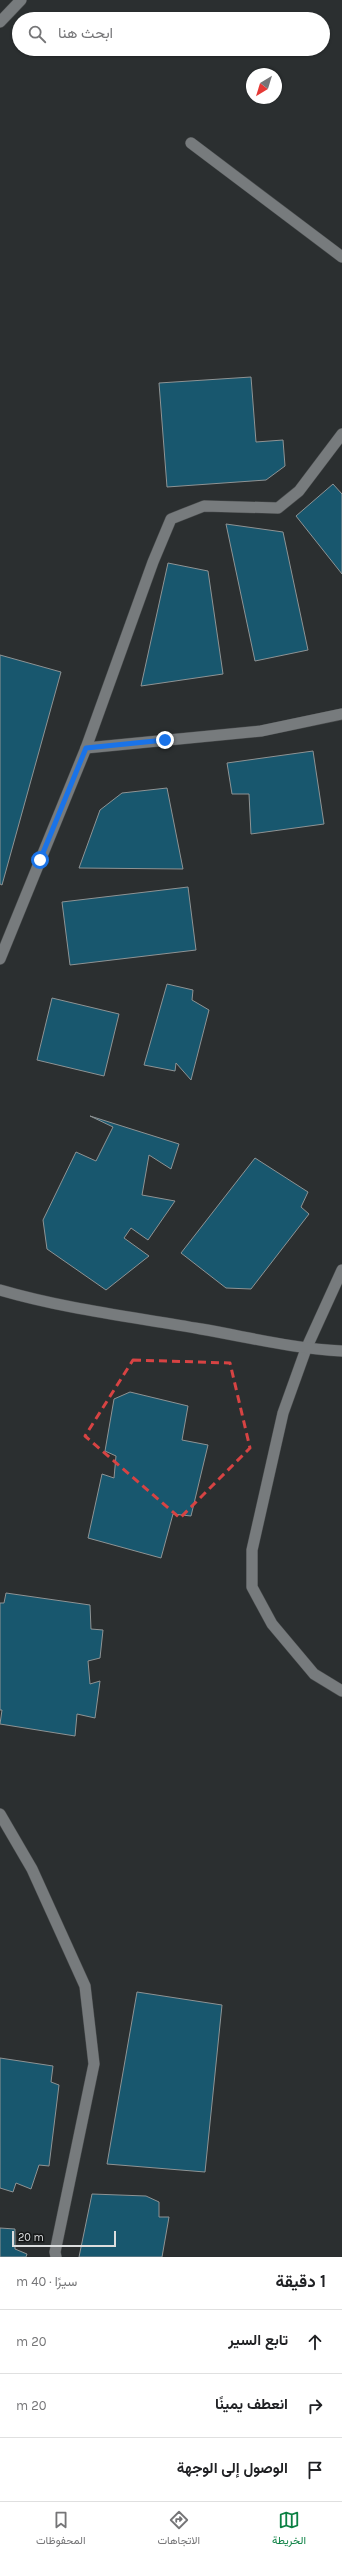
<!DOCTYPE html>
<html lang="ar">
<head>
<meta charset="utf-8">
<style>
  body { margin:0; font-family:Karla,Vazirmatn,sans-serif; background:#f2f2f2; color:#202124; direction:rtl }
  .compass { position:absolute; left:246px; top:68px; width:36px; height:36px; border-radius:50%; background:#fff; box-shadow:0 1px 3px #0004; rotate:218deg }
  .scale { position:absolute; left:12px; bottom:10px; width:104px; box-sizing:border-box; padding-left:4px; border:2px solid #dcdedf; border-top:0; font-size:11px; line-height:14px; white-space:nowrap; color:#dcdedf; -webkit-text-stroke:3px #151717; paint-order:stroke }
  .stop { position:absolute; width:12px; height:12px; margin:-9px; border:3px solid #1a73e8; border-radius:50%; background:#fff }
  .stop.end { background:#1a73e8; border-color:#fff; box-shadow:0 1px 4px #0008 }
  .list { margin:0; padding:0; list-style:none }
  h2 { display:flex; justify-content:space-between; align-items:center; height:52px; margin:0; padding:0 16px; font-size:17px }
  h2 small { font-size:13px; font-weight:400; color:#757577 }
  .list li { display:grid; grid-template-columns:26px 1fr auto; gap:12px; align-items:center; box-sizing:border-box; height:64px; padding:0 16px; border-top:1px solid #e0e0e0 }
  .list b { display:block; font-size:15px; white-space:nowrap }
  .list em { font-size:13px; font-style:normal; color:#757577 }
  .icon { flex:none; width:22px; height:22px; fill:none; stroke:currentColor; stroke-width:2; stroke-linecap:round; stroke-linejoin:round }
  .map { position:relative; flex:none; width:342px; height:2257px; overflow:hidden; direction:ltr }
  .search { position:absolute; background:#fff; box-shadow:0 1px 3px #0004; left:12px; right:12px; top:12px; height:44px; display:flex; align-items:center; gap:10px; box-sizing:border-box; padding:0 14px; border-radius:22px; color:#757577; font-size:15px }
  .sheet { height:244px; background:#fff }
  nav { display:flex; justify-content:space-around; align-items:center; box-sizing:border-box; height:56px; border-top:1px solid #e0e0e0; background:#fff; font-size:11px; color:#757577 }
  nav a { display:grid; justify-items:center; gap:2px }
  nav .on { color:#0b8043 }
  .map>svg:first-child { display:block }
  .building { fill:#18576e; stroke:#8e9394 }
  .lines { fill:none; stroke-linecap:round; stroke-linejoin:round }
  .minor-casing { stroke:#484b4c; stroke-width:12 }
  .minor { stroke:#777b7d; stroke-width:11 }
  .route { stroke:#1a73e8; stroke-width:5 }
  .marked { fill:none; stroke:#d74343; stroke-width:3; stroke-dasharray:8 5; stroke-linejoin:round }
</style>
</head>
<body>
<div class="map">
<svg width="342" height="2257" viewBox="0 0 342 2257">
  <rect width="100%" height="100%" fill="#2b2f30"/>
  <g class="building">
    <polygon points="251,377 256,442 283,440 285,466 266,480 167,487 159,383"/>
    <polygon points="333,484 342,494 342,574 296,516"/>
    <polygon points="226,524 283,532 308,650 255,661"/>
    <polygon points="168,563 208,571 223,674 141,686"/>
    <polygon points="0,655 61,672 2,885 0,884"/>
    <polygon points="313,751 324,824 251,834 249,794 232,794 227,763"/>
    <polygon points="167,788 183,869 79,868 100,810 122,793"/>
    <polygon points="188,887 196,950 70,965 62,902"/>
    <polygon points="167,984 193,990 192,1000 209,1010 191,1080 176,1063 175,1071 144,1065"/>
    <polygon points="52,998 119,1014 104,1076 37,1060"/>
    <polygon points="90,1116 179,1144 171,1169 149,1155 142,1195 175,1201 148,1240 131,1228 124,1238 149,1256 106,1290 47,1249 43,1220 76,1152 96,1161 113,1127"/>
    <polygon points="255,1158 308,1192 301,1207 309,1214 251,1289 226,1288 181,1253"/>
    <polygon points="130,1392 188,1406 182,1440 208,1445 191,1516 173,1514 161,1558 88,1538 102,1474 114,1478 116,1456 105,1451 114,1399"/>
    <polygon points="6,1593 90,1605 91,1629 103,1630 100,1658 88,1661 90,1684 100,1681 95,1718 77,1714 75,1736 0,1724 2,1710 0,1710 0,1603 4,1603"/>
    <polygon points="137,1992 222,2005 205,2172 107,2164"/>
    <polygon points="0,2058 53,2066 51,2082 59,2085 49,2166 39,2165 31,2189 16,2183 13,2192 0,2188"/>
    <polygon points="92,2194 146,2196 159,2202 159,2217 169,2217 162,2257 79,2257"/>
    <polygon points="0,2228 15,2229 15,2249 27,2254 26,2257 0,2257"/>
  </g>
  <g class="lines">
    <g class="minor-casing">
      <g id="minor">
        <polyline points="0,22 21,0"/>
        <polyline points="191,143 342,257"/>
        <polyline points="86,748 261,731 342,714"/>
        <polyline points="0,959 86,748 153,562 171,519 204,506 278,508 299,491 342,434"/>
        <polyline points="342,1270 306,1349 283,1413 252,1550 252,1587 272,1624 314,1674 342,1691"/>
        <path d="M0 1290C65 1309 134 1317 201 1329 248 1337 294 1349 342 1351"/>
        <polyline points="0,1814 32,1869 85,1986 94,2064 55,2252 56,2257"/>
      </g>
    </g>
    <use href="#minor" class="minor"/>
  </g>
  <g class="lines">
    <polyline class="route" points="40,860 86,748 165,740"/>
  </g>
  <path class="marked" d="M133 1360 230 1363 250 1448 180 1518 85 1436Z"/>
</svg>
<svg class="compass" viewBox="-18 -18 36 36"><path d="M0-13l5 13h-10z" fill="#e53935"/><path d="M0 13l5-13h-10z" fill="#757577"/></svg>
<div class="scale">20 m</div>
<div class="stop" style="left:40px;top:860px"></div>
<div class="stop end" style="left:165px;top:740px"></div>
<div class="search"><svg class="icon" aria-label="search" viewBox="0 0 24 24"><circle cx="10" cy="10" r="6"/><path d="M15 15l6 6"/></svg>ابحث هنا</div>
</div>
<section class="sheet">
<h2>1 دقيقة<small>سيرًا · 40 m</small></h2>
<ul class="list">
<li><svg class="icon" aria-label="ahead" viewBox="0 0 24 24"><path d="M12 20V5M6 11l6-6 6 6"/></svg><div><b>تابع السير</b></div><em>20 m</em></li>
<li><svg class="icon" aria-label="right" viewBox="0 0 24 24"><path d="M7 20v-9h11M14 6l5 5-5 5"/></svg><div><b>انعطف يمينًا</b></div><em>20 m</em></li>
<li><svg class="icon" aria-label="arrive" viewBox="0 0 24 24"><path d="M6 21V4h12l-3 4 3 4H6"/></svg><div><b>الوصول إلى الوجهة</b></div></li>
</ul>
</section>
<nav>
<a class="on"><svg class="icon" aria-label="map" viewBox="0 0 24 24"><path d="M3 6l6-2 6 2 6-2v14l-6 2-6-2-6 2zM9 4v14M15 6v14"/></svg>الخريطة</a>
<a><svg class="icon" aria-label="directions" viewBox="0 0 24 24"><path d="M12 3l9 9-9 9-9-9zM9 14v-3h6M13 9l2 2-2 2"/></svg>الاتجاهات</a>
<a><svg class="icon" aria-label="saved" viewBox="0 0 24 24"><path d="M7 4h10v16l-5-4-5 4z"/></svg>المحفوظات</a>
</nav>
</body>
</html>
